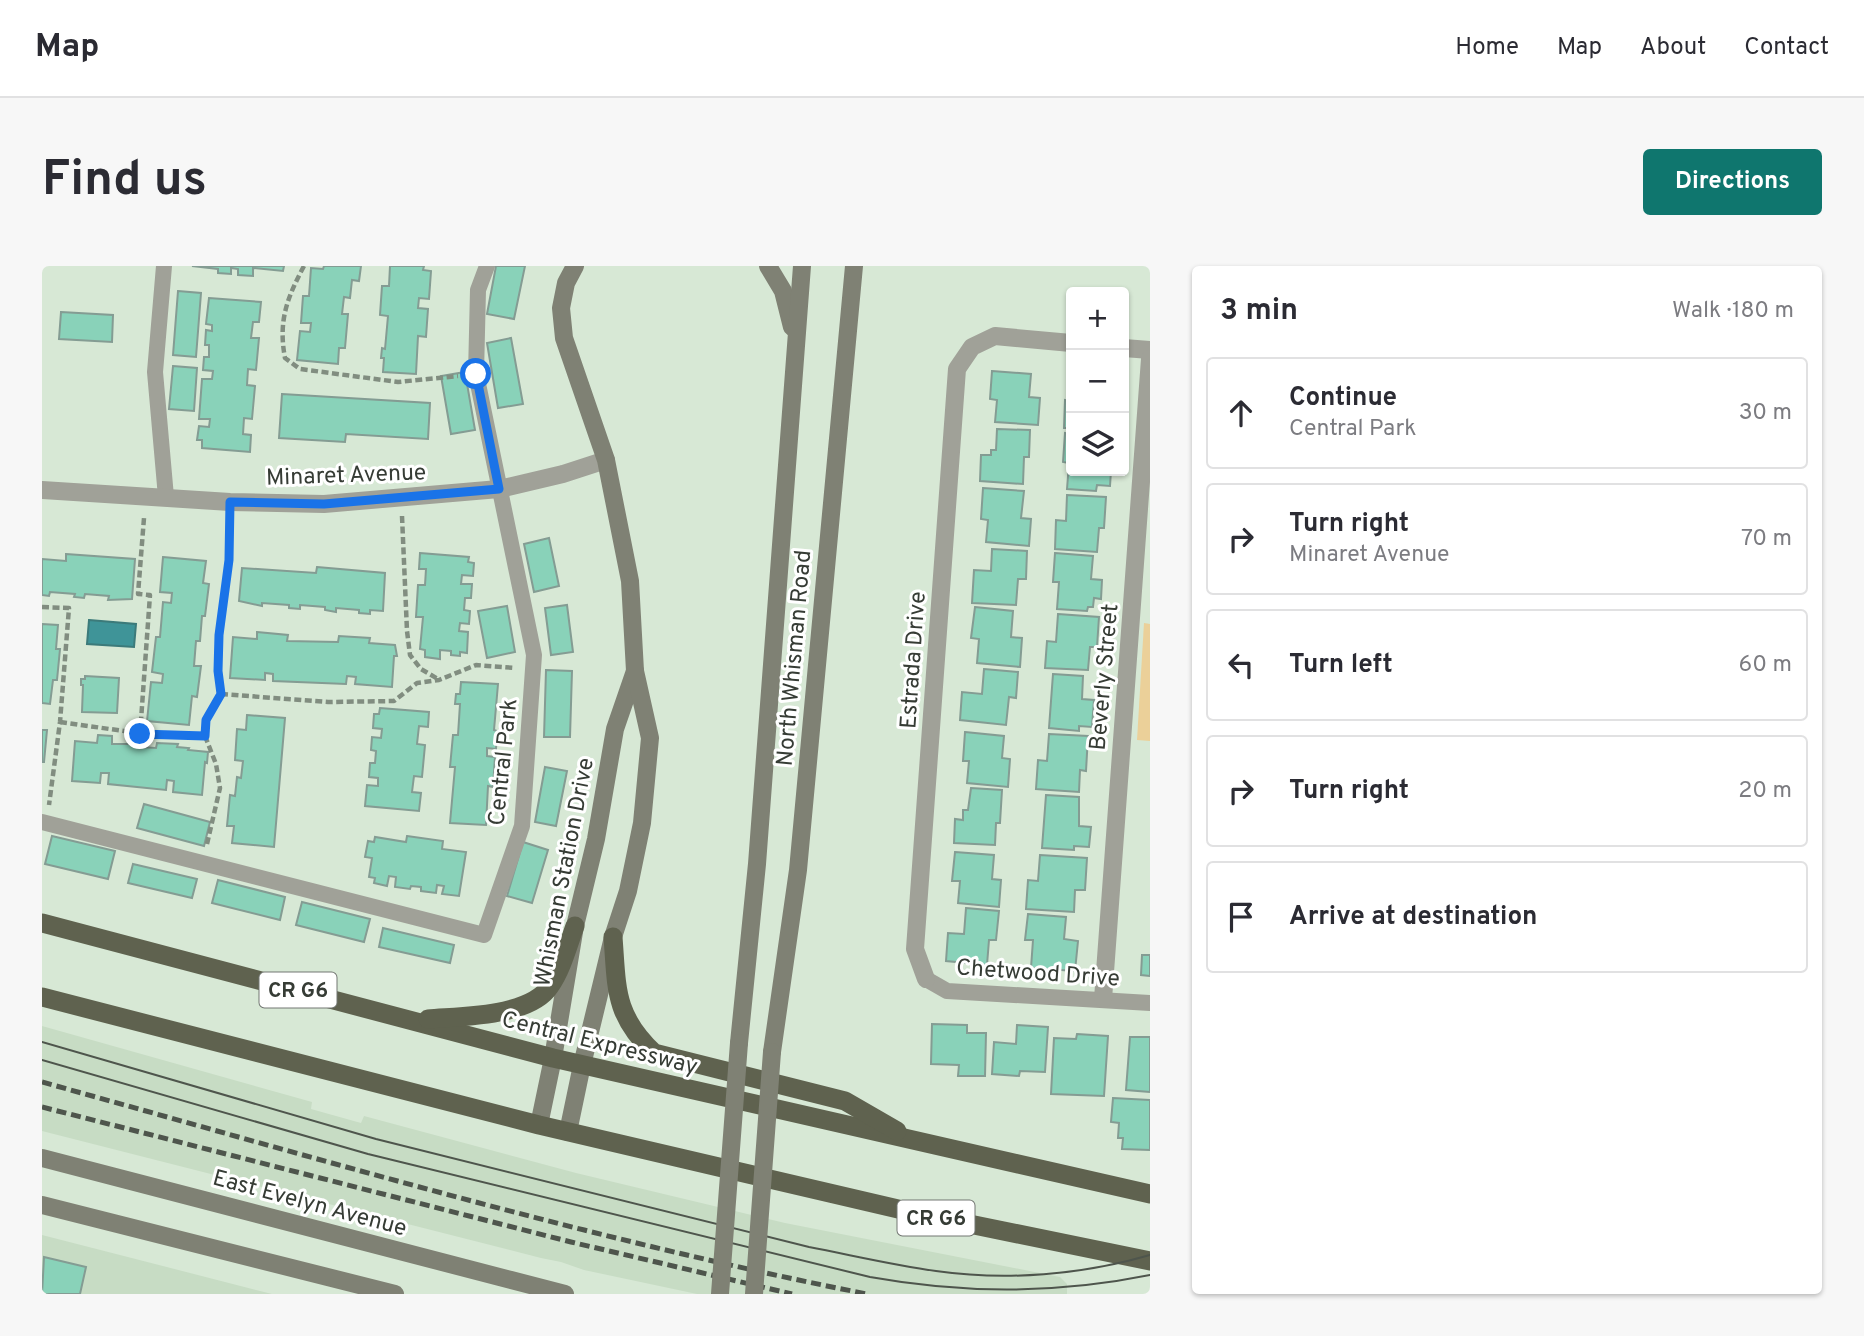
<!DOCTYPE html>
<html lang="en">
<head>
<meta charset="utf-8">
<style>
  body { margin:0; font-family:Overpass,sans-serif; background:#f7f7f7; color:#2b2b33 }
  .controls { position:absolute; right:21px; top:21px; display:grid; overflow:hidden; border-radius:7px; box-shadow:0 2px 5px #0004 }
  .controls button { width:63px; height:63px; display:grid; place-items:center; padding:0; border:0; border-bottom:2px solid #e1e1e2; background:#fff; color:#2b2b33; font:35px sans-serif }
  .stop { position:absolute; width:21px; height:21px; margin:-16px; border:5px solid #1a73e8; border-radius:50%; background:#fff }
  .stop.end { background:#1a73e8; border-color:#fff; box-shadow:0 2px 7px #0008 }
  .list { margin:0; padding:0; list-style:none }
  h2 { display:flex; justify-content:space-between; align-items:center; height:91px; margin:0; padding:0 28px; font-size:30px }
  h2 small { font-size:23px; font-weight:400; color:#7c7c81 }
  .list li { display:grid; grid-template-columns:46px 1fr auto; gap:21px; align-items:center; box-sizing:border-box; height:112px; margin:0 14px 14px; padding:0 14px; border:2px solid #e1e1e2; border-radius:7px }
  .list b { display:block; font-size:26px; white-space:nowrap }
  .list p { margin:0; font-size:23px; white-space:nowrap; color:#7c7c81 }
  .list em { font-size:23px; font-style:normal; color:#7c7c81 }
  .icon { flex:none; width:38px; height:38px; fill:none; stroke:currentColor; stroke-width:2; stroke-linecap:round; stroke-linejoin:round }
  .map { position:relative; flex:none; width:1108px; height:1028px; overflow:hidden; border-radius:7px }
  header { display:flex; align-items:center; gap:42px; box-sizing:border-box; height:98px; padding:0 35px; background:#fff; border-bottom:2px solid #e1e1e2 }
  header strong { font-size:33px }
  nav { display:flex; gap:38px; margin-inline-start:auto; font-size:24px }
  .intro { display:flex; align-items:center; justify-content:space-between; box-sizing:border-box; height:168px; padding:0 42px }
  h1 { margin:0; font-size:49px }
  .button { padding:18px 32px; border-radius:7px; background:#0f766e; color:#fff; font-size:24px; font-weight:700 }
  main { display:flex; gap:42px; padding:0 42px }
  aside { flex:1; background:#fff; border-radius:7px; box-shadow:0 2px 5px #0004 }
  .map>svg:first-child { display:block }
  .built { fill:#c7dcc4 }
  .green { fill:#ebd099 }
  .water { fill:#3f9498; stroke:#3c7a7a; stroke-width:2 }
  .building { fill:#89d2b9; stroke:#849c93; stroke-width:2 }
  .lines { fill:none; stroke-linecap:round; stroke-linejoin:round }
  .path { stroke:#818d80; stroke-width:4.5; stroke-dasharray:7 3.5; stroke-linecap:butt }
  .service { stroke:#a0a198; stroke-width:16 }
  .minor { stroke:#a0a198; stroke-width:18 }
  .secondary { stroke:#7f8174; stroke-width:18 }
  .trunk { stroke:#5f624f; stroke-width:19 }
  .tram { stroke:#4e554c; stroke-width:2 }
  .rail { stroke:#4e554c; stroke-width:5; stroke-dasharray:10 5; stroke-linecap:butt }
  .secondary-bridge { stroke:#7f8174; stroke-width:18 }
  .route { stroke:#1a73e8; stroke-width:9 }
  .labels { text-anchor:middle; stroke-width:6; stroke-linejoin:round; paint-order:stroke }
  .shield { fill:#fff; stroke:#727672; stroke-width:2 }
  .shield-label { font-size:21px; font-weight:bold; fill:#363c35 }
  .street-label { font-size:23px; fill:#363c35; stroke:#fff }
</style>
</head>
<body>
<header>
<strong>Map</strong>
<nav><a>Home</a><a>Map</a><a>About</a><a>Contact</a></nav>
</header>
<div class="intro"><h1>Find us</h1><a class="button">Directions</a></div>
<main>
<div class="map">
<svg width="1108" height="1028" viewBox="0 0 1108 1028">
  <rect width="100%" height="100%" fill="#d7e8d5"/>
  <g class="built">
    <polygon points="0,760 270,836 269,843 319,857 322,850 534,907 743,957 1018,1011 1025,1018 1025,1028 655,1028 542,1004 519,996 499,992 0,865"/>
    <polygon points="0,969 230,1028 0,1028"/>
  </g>
  <polygon class="green" points="1102,357 1108,358 1108,475 1095,474"/>
  <polygon class="water" points="47,354 94,358 92,381 45,378"/>
  <g class="building">
    <polygon points="150,0 242,0 241,5 211,2 211,10 196,9 196,3 189,2 189,8 176,7 176,3"/>
    <polygon points="282,0 319,0 317,15 310,14 308,32 302,31 300,48 306,48 303,82 297,82 296,98 255,94 258,65 268,66 269,57 259,57 261,30 267,30 269,2 281,3"/>
    <polygon points="348,0 382,0 381,4 389,5 387,33 377,32 376,42 386,43 384,71 376,70 374,108 341,106 342,92 339,92 340,82 343,83 346,50 338,49 340,20 347,20"/>
    <polygon points="454,0 483,0 472,53 445,48"/>
    <polygon points="136,25 159,27 154,91 131,89"/>
    <polygon points="167,32 219,36 217,56 211,56 209,72 217,72 214,104 206,103 205,119 213,120 210,153 202,152 201,168 209,169 208,186 160,182 160,174 155,174 157,160 167,161 168,153 157,153 160,113 170,113 171,105 161,104 162,91 167,91 167,79 163,79 164,64 170,65 170,59 164,58"/>
    <polygon points="19,46 71,49 70,76 17,73"/>
    <polygon points="469,72 481,138 456,142 445,77"/>
    <polygon points="131,100 155,102 152,145 127,143"/>
    <polygon points="950,105 989,108 987,131 998,132 996,159 953,156 955,134 948,133"/>
    <polygon points="423,106 433,164 409,168 399,110"/>
    <polygon points="240,128 388,137 386,173 304,168 303,176 237,172"/>
    <polygon points="1023,134 1029,135 1029,162 1022,162"/>
    <polygon points="955,163 988,164 987,191 982,191 981,218 938,215 939,189 949,189 949,184 954,184"/>
    <polygon points="1023,167 1029,168 1029,205 1069,205 1068,220 1055,219 1054,225 1025,223 1027,197 1021,196"/>
    <polygon points="941,222 982,225 979,252 989,253 987,280 944,276 946,254 939,253"/>
    <polygon points="1025,229 1064,231 1062,262 1057,262 1055,286 1013,283 1014,254 1024,255"/>
    <polygon points="507,272 517,320 492,326 482,278"/>
    <polygon points="950,283 985,285 984,313 976,313 974,339 930,337 932,304 949,305"/>
    <polygon points="378,287 427,291 426,296 432,297 431,310 420,309 419,318 430,318 429,332 423,332 422,344 428,345 427,358 418,357 417,365 426,366 425,387 418,386 418,390 409,389 409,385 398,384 398,393 383,391 383,384 378,383 381,351 374,351 376,319 383,319 384,303 377,303"/>
    <polygon points="1013,287 1051,290 1049,313 1060,314 1059,333 1052,332 1051,341 1046,341 1045,345 1015,343 1017,316 1011,316"/>
    <polygon points="24,288 93,293 90,333 66,334 67,330 43,328 42,332 32,331 33,328 8,326 7,330 0,329 0,293 24,295"/>
    <polygon points="121,291 164,295 161,317 167,318 163,350 160,350 158,375 154,375 152,400 159,400 155,431 150,430 147,459 105,455 109,416 120,417 121,408 110,406 114,371 118,371 121,336 129,337 130,327 118,326"/>
    <polygon points="275,301 343,307 341,345 328,344 328,348 317,347 317,344 294,342 294,346 283,344 283,341 258,339 258,343 247,342 247,339 220,337 220,340 197,335 200,302 274,307"/>
    <polygon points="525,339 531,386 509,389 503,342"/>
    <polygon points="465,340 473,386 445,392 436,345"/>
    <polygon points="933,341 971,345 969,371 980,372 978,401 935,397 937,373 929,372"/>
    <polygon points="1016,348 1057,351 1055,381 1048,381 1046,404 1003,402 1005,375 1014,376"/>
    <polygon points="0,358 16,359 14,383 18,383 15,414 11,414 8,438 0,437"/>
    <polygon points="215,366 246,369 245,375 296,376 297,370 328,372 327,377 353,379 355,390 352,390 350,421 313,418 314,411 305,410 304,418 231,415 231,408 223,407 223,414 188,412 191,371 215,373"/>
    <polygon points="942,403 976,406 974,432 967,431 964,459 918,454 920,426 940,428"/>
    <polygon points="504,404 530,405 528,471 502,471"/>
    <polygon points="1011,408 1041,410 1040,433 1052,434 1050,461 1037,460 1037,465 1007,462"/>
    <polygon points="43,410 77,412 75,447 40,446 41,419 39,419 39,413 43,413"/>
    <polygon points="419,416 456,418 452,464 455,465 454,483 445,482 445,490 453,491 451,521 446,520 444,559 408,557 413,501 408,501 411,469 416,469 418,438 413,438 414,428 418,428"/>
    <polygon points="338,442 387,446 386,461 377,460 375,478 383,479 380,511 372,510 370,526 379,527 377,545 323,540 325,519 336,520 336,512 327,511 328,497 333,497 334,485 329,484 330,471 339,472 340,463 331,462 332,448 337,448"/>
    <polygon points="205,449 243,452 232,581 190,577 192,560 185,560 188,529 193,530 195,511 199,512 201,495 193,494 195,463 204,464"/>
    <polygon points="0,464 5,464 2,496 0,496"/>
    <polygon points="923,466 962,470 960,492 968,493 966,521 925,517 927,495 921,495"/>
    <polygon points="1007,468 1046,470 1044,505 1038,504 1037,526 994,523 996,494 1005,495"/>
    <polygon points="56,469 70,470 70,478 99,478 98,481 114,482 115,477 136,478 135,481 147,482 146,484 166,486 165,497 163,496 160,529 131,526 132,515 125,514 124,524 66,518 67,507 59,507 58,517 30,515 33,475 55,477"/>
    <polygon points="503,501 525,505 514,560 493,556"/>
    <polygon points="929,522 960,524 958,557 954,557 953,579 912,577 913,553 921,554 921,544 926,544"/>
    <polygon points="1004,529 1037,531 1037,560 1049,561 1047,581 1032,580 1032,584 1000,582"/>
    <polygon points="102,538 168,556 162,580 95,562"/>
    <polygon points="10,570 73,585 66,613 3,598"/>
    <polygon points="365,570 401,575 400,583 424,586 417,630 400,628 402,620 395,619 394,627 379,625 379,621 369,620 368,623 353,621 354,611 347,610 345,620 332,617 333,612 327,611 330,592 323,591 326,575 332,576 333,571 364,576"/>
    <polygon points="481,576 506,584 490,637 465,630"/>
    <polygon points="913,586 952,589 950,613 959,614 957,641 916,637 918,615 910,615"/>
    <polygon points="998,589 1045,592 1043,624 1033,624 1032,646 984,643 986,614 996,615"/>
    <polygon points="91,598 155,613 150,632 86,617"/>
    <polygon points="176,614 243,631 238,654 170,637"/>
    <polygon points="260,636 328,653 322,676 254,659"/>
    <polygon points="924,642 957,645 954,674 947,674 945,699 904,695 906,667 922,668"/>
    <polygon points="986,648 1024,651 1022,673 1036,675 1033,705 989,702 991,674 983,674"/>
    <polygon points="341,662 412,679 408,697 337,681"/>
    <polygon points="1100,689 1108,689 1108,710 1099,709"/>
    <polygon points="890,758 925,759 925,767 944,767 943,810 916,810 917,799 889,798"/>
    <polygon points="975,759 1006,761 1003,806 978,805 977,810 950,808 952,776 974,778"/>
    <polygon points="1035,768 1066,770 1062,830 1009,828 1012,772 1034,773"/>
    <polygon points="1088,771 1108,771 1108,826 1084,824"/>
    <polygon points="1071,832 1108,834 1108,884 1080,883 1081,872 1076,872 1077,857 1069,856"/>
    <polygon points="2,991 44,1001 38,1028 0,1028"/>
  </g>
  <g class="lines">
    <g class="path">
      <path d="M262 0C245 32 236 55 243 92L258 103 356 116 416 110"/>
      <polyline points="360,250 365,365 368,389 379,403 396,413"/>
      <polyline points="0,341 27,342 18,456 7,539"/>
      <polyline points="179,428 286,436 352,435 375,417 397,414 434,399 473,402"/>
      <polyline points="18,456 110,469 163,470"/>
      <polyline points="98,468 108,329 96,328 102,252"/>
      <polyline points="165,578 178,522 174,498 163,470 164,454 179,428 176,405 177,369 187,294 188,256"/>
    </g>
    <g class="service">
      <polyline points="122,0 113,106 124,231"/>
      <polyline points="0,556 442,669 480,560 492,389 434,108 436,24 445,0"/>
      <polyline points="884,713 905,725 1108,737"/>
    </g>
    <g class="minor">
      <polyline points="1082,82 1108,84"/>
      <polyline points="0,224 188,236 282,238 457,223 521,208 564,194"/>
      <polyline points="884,713 873,683 915,103 930,81 953,70 1029,77"/>
      <polyline points="1061,733 1108,93"/>
    </g>
    <g class="secondary">
      <polyline points="726,0 741,25 750,61"/>
      <polyline points="697,777 715,598 760,0"/>
      <polyline points="730,786 756,604 812,0"/>
      <polyline points="497,859 511,792 533,660 554,573 573,463 593,405"/>
      <polyline points="526,866 540,799 571,671 586,625 600,557 608,472 593,405 588,315 564,194 522,72 519,42 524,17 533,0"/>
      <polyline points="0,892 523,1028"/>
      <polyline points="0,939 353,1028"/>
    </g>
    <g class="trunk">
      <polyline points="0,657 511,792 1108,928"/>
      <path d="M571 671C575 723 572 749 612 787L803 835 855 865"/>
      <polyline points="0,731 497,859 869,946 1108,995"/>
      <path d="M386 753C419 750 488 751 508 720 520 703 526 679 533 660"/>
    </g>
    <g class="tram">
      <path d="M0 776 334 873 767 981C809 989 851 999 894 1005 964 1015 1040 1009 1108 989"/>
      <path d="M0 794 326 888 828 1011C922 1028 1015 1028 1108 1009"/>
    </g>
    <g class="rail">
      <path d="M0 816C274 892 546 973 825 1028"/>
      <polyline points="0,841 529,976 750,1028"/>
    </g>
    <g class="secondary-bridge">
      <polyline points="678,1028 697,777"/>
      <polyline points="712,1028 730,786"/>
    </g>
  </g>
  <g class="lines">
    <polyline class="route" points="98,468 163,470 164,454 179,428 176,405 177,369 187,294 188,236 282,238 457,223 434,108"/>
  </g>
  <g class="labels">
    <g class="shield">
      <rect x="217.5" y="706.5" width="77" height="35" rx="5"/>
      <rect x="855.5" y="934.5" width="77" height="35" rx="5"/>
    </g>
    <g class="shield-label">
      <text x="256" y="731">CR G6</text>
      <text x="894" y="959">CR G6</text>
    </g>
    <g class="street-label">
      <text transform="translate(304 208) rotate(-2)" y="8">Minaret Avenue</text>
      <text transform="translate(751 392) rotate(-85)" y="8">North Whisman Road</text>
      <text transform="translate(870 394) rotate(-86)" y="8">Estrada Drive</text>
      <text transform="translate(1061 411) rotate(-85)" y="8">Beverly Street</text>
      <text transform="translate(460 496) rotate(-84)" y="8">Central Park</text>
      <text transform="translate(521 606) rotate(-79)" y="8">Whisman Station Drive</text>
      <text transform="translate(996 706) rotate(4)" y="8">Chetwood Drive</text>
      <text transform="translate(558 776) rotate(14)" y="8">Central Expressway</text>
      <text transform="translate(268 936) rotate(15)" y="8">East Evelyn Avenue</text>
    </g>
  </g>
</svg>
<div class="controls">
<button>+</button>
<button>−</button>
<button><svg class="icon" aria-label="layers" viewBox="0 0 24 24"><path d="M12 4l9 5-9 5-9-5zM3 14l9 5 9-5"/></svg></button>
</div>
<div class="stop" style="left:434px;top:108px"></div>
<div class="stop end" style="left:98px;top:468px"></div>
</div>
<aside>
<h2>3 min<small>Walk · 180 m</small></h2>
<ul class="list">
<li><svg class="icon" aria-label="ahead" viewBox="0 0 24 24"><path d="M12 20V5M6 11l6-6 6 6"/></svg><div><b>Continue</b><p>Central Park</p></div><em>30 m</em></li>
<li><svg class="icon" aria-label="right" viewBox="0 0 24 24"><path d="M7 20v-9h11M14 6l5 5-5 5"/></svg><div><b>Turn right</b><p>Minaret Avenue</p></div><em>70 m</em></li>
<li><svg class="icon" aria-label="left" viewBox="0 0 24 24"><path d="M17 20v-9H6M10 6l-5 5 5 5"/></svg><div><b>Turn left</b></div><em>60 m</em></li>
<li><svg class="icon" aria-label="right" viewBox="0 0 24 24"><path d="M7 20v-9h11M14 6l5 5-5 5"/></svg><div><b>Turn right</b></div><em>20 m</em></li>
<li><svg class="icon" aria-label="arrive" viewBox="0 0 24 24"><path d="M6 21V4h12l-3 4 3 4H6"/></svg><div><b>Arrive at destination</b></div></li>
</ul>
</aside>
</main>
</body>
</html>
